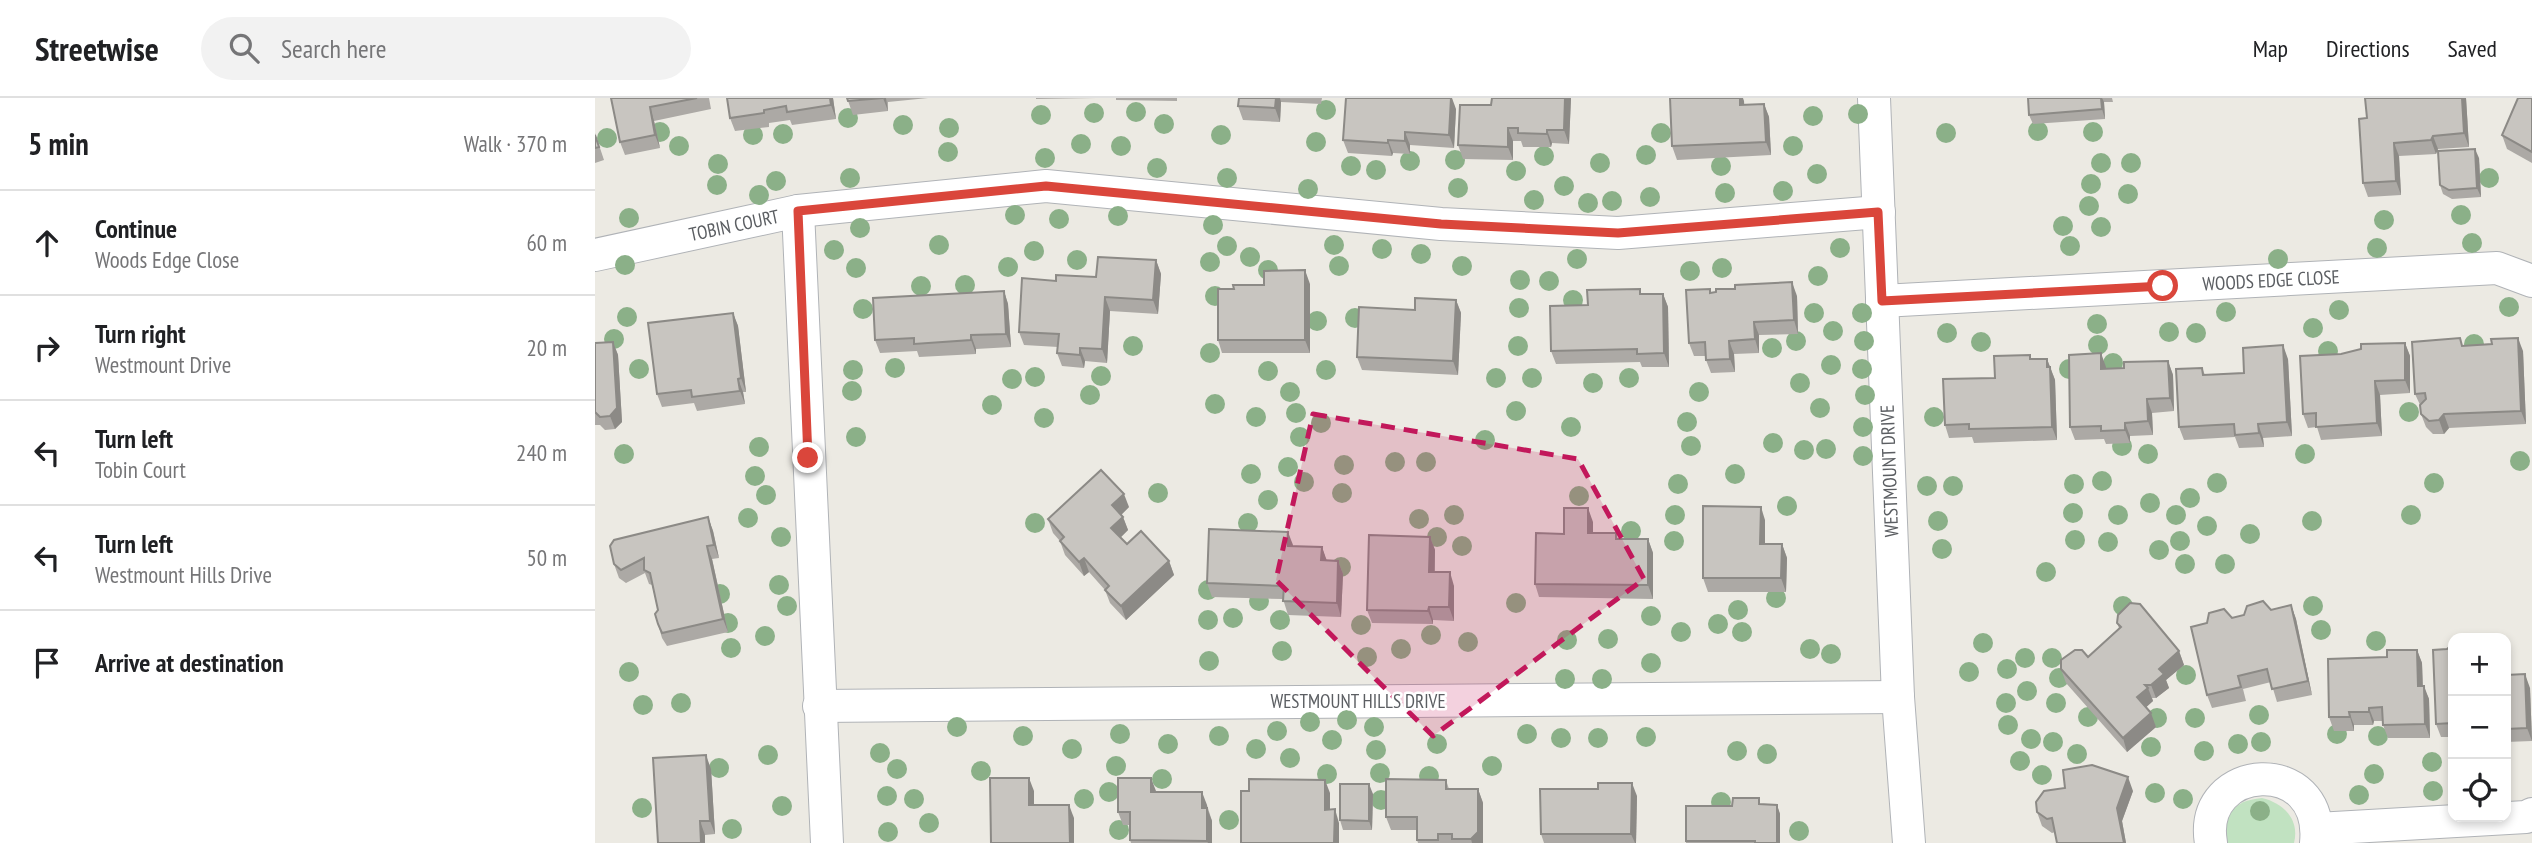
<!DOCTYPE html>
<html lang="en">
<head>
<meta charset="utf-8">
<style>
  body { margin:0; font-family:"PT Sans Narrow",sans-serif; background:#f2f2f2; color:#202124 }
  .controls { position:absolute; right:21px; bottom:21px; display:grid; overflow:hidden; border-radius:14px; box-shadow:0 4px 10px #0003 }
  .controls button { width:63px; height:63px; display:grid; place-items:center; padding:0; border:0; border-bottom:2px solid #e0e0e0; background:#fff; color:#202124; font:35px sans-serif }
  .stop { position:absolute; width:21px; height:21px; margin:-16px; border:5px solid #da463b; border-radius:50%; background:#fff }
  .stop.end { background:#da463b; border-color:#fff; box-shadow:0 2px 7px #0008 }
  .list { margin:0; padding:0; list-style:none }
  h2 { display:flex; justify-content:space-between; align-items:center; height:91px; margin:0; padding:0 28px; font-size:30px }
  h2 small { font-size:23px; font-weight:400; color:#757577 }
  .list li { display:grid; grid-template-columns:46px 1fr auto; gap:21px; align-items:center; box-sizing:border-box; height:105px; padding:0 28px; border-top:2px solid #e0e0e0 }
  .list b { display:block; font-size:26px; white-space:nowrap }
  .list p { margin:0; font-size:23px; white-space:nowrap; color:#757577 }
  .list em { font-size:23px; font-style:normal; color:#757577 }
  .icon { flex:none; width:38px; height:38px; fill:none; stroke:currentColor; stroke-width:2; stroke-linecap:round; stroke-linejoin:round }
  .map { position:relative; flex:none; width:1937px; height:745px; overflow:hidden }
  header { display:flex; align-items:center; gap:42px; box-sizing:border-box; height:98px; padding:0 35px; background:#fff; border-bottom:2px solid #e0e0e0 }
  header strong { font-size:33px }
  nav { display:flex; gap:38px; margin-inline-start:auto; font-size:24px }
  .search { width:490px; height:63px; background:#f2f2f2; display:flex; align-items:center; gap:18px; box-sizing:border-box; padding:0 24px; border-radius:38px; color:#757577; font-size:26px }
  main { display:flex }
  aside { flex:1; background:#fff }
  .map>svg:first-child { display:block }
  .green { fill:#c1e2c1 }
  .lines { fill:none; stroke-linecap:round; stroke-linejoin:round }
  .street-casing { stroke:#b0b3b7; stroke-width:34 }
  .street { stroke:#fff; stroke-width:32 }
  .tree { fill:#8bb088 }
  .wall { fill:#aca9a5 }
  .shaded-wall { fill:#8c8a86 }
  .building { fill:#c8c5c0; stroke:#8c8a86; stroke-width:2 }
  .route { stroke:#da463b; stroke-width:9 }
  .marked { fill:#c2185b; fill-opacity:0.2; stroke:#c2185b; stroke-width:5; stroke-dasharray:14 9; stroke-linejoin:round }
  .labels { text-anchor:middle; stroke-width:5; stroke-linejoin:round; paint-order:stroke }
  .street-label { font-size:19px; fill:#5b5e62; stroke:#fff }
</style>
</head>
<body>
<header>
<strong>Streetwise</strong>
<div class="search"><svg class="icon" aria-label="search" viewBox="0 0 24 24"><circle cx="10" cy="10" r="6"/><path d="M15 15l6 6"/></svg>Search here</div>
<nav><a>Map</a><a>Directions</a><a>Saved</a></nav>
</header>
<main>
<aside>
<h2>5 min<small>Walk · 370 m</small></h2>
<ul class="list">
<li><svg class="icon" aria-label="ahead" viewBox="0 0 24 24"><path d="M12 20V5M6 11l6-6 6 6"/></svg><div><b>Continue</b><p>Woods Edge Close</p></div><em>60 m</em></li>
<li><svg class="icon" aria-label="right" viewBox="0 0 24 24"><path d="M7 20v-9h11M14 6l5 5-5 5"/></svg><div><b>Turn right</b><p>Westmount Drive</p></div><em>20 m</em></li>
<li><svg class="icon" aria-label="left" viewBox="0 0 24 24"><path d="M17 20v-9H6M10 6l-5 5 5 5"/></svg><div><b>Turn left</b><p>Tobin Court</p></div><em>240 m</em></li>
<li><svg class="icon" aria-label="left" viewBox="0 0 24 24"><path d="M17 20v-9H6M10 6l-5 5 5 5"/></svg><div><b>Turn left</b><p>Westmount Hills Drive</p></div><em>50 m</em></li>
<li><svg class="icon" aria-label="arrive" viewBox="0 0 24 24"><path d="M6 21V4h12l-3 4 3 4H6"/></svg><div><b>Arrive at destination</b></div></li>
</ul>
</aside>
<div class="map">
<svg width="1937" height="745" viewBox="0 0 1937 745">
  <rect width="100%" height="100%" fill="#eceae3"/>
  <path class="green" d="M1667 700C1688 705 1705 721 1699 745H1629C1630 717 1636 703 1667 700Z"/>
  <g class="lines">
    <g class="street-casing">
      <g id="street">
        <polyline points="1279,0 1303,599 1314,745"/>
        <polyline points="203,113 232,745"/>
        <polyline points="0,157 203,113 451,88 846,126 1023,135 1284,114"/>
        <polyline points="1287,203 1902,170 1937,183"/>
        <polyline points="224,608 1303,599"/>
        <polyline points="1722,731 1931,719 1937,716"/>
        <path d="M1616 745C1602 664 1730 656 1721 745"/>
      </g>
    </g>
    <use href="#street" class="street"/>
  </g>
  <g class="tree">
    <circle cx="731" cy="12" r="10"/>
    <circle cx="541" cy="14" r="10"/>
    <circle cx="499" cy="15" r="10"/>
    <circle cx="1263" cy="16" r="10"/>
    <circle cx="446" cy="17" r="10"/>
    <circle cx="1218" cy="18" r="10"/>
    <circle cx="253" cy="20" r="10"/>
    <circle cx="569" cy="26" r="10"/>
    <circle cx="308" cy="27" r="10"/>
    <circle cx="354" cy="30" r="10"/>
    <circle cx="1443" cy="33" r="10"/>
    <circle cx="65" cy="34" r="10"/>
    <circle cx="1498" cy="34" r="10"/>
    <circle cx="1066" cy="35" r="10"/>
    <circle cx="1351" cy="35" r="10"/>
    <circle cx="188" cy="36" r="10"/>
    <circle cx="158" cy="37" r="10"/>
    <circle cx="626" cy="37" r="10"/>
    <circle cx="12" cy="40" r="10"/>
    <circle cx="721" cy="44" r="10"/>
    <circle cx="486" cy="46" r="10"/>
    <circle cx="84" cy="48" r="10"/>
    <circle cx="526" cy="48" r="10"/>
    <circle cx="1198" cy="48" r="10"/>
    <circle cx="353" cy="54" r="10"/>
    <circle cx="1051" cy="57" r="10"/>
    <circle cx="949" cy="58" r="10"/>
    <circle cx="450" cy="60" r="10"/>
    <circle cx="860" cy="62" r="10"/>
    <circle cx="815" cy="63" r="10"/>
    <circle cx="1005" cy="65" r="10"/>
    <circle cx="1506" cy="65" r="10"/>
    <circle cx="1536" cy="65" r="10"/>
    <circle cx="123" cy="66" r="10"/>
    <circle cx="756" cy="68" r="10"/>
    <circle cx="1126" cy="68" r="10"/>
    <circle cx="562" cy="70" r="10"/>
    <circle cx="781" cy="72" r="10"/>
    <circle cx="921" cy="73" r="10"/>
    <circle cx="1222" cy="76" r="10"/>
    <circle cx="255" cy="80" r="10"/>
    <circle cx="632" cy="80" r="10"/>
    <circle cx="1894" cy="80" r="10"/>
    <circle cx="181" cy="83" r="10"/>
    <circle cx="1496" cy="86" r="10"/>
    <circle cx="122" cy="87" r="10"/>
    <circle cx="969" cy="88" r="10"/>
    <circle cx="863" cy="90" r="10"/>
    <circle cx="713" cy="91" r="10"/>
    <circle cx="1188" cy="93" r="10"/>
    <circle cx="1130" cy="95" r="10"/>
    <circle cx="1533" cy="96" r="10"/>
    <circle cx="164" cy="97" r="10"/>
    <circle cx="1055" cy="99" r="10"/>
    <circle cx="939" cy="102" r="10"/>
    <circle cx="1017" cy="103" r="10"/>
    <circle cx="993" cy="105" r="10"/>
    <circle cx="1494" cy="108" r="10"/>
    <circle cx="420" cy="117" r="10"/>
    <circle cx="1866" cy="117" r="10"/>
    <circle cx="523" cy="118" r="10"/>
    <circle cx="34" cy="120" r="10"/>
    <circle cx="464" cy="121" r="10"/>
    <circle cx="1789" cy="122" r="10"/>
    <circle cx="618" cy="127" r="10"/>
    <circle cx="1468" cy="128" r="10"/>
    <circle cx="1506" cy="129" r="10"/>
    <circle cx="265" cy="130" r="10"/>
    <circle cx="1877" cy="145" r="10"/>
    <circle cx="344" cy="147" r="10"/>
    <circle cx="739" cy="147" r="10"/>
    <circle cx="632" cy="148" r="10"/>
    <circle cx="1475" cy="148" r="10"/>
    <circle cx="1245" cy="150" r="10"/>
    <circle cx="1782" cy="150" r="10"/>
    <circle cx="787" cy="151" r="10"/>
    <circle cx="239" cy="152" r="10"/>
    <circle cx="439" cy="153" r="10"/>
    <circle cx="826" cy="156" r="10"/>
    <circle cx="655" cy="159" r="10"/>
    <circle cx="982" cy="161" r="10"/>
    <circle cx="1683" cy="161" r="10"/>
    <circle cx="482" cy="162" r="10"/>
    <circle cx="615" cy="164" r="10"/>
    <circle cx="30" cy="167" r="10"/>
    <circle cx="744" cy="168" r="10"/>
    <circle cx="867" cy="168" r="10"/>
    <circle cx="413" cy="169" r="10"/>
    <circle cx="261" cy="170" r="10"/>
    <circle cx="1127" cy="170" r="10"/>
    <circle cx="673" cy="172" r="10"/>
    <circle cx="1095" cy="173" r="10"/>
    <circle cx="1223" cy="178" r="10"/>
    <circle cx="925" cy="182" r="10"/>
    <circle cx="954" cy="183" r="10"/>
    <circle cx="370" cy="187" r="10"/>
    <circle cx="326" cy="188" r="10"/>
    <circle cx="620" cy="198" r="10"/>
    <circle cx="978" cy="202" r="10"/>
    <circle cx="1914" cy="209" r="10"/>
    <circle cx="924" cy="210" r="10"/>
    <circle cx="268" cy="211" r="10"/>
    <circle cx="1744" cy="212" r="10"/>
    <circle cx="1631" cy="214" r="10"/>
    <circle cx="1219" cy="215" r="10"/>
    <circle cx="1267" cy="215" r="10"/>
    <circle cx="32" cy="219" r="10"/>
    <circle cx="760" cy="220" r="10"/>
    <circle cx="722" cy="223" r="10"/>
    <circle cx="1502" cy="226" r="10"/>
    <circle cx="1718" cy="230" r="10"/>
    <circle cx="1238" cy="233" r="10"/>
    <circle cx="1574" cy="234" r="10"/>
    <circle cx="1352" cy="235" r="10"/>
    <circle cx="1601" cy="235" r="10"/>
    <circle cx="19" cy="241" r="10"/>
    <circle cx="1201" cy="243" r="10"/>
    <circle cx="1269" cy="243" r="10"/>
    <circle cx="1386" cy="244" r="10"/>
    <circle cx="1879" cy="246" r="10"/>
    <circle cx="1503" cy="247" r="10"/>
    <circle cx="538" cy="248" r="10"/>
    <circle cx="923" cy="248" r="10"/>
    <circle cx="1177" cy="250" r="10"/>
    <circle cx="1733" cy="253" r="10"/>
    <circle cx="615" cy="255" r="10"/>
    <circle cx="1518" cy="265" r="10"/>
    <circle cx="1236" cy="267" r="10"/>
    <circle cx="300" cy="270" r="10"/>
    <circle cx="44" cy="271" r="10"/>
    <circle cx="1267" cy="271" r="10"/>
    <circle cx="1474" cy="271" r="10"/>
    <circle cx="258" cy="272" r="10"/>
    <circle cx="731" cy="272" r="10"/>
    <circle cx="673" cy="273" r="10"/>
    <circle cx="506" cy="278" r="10"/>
    <circle cx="440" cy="279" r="10"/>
    <circle cx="901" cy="280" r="10"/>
    <circle cx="937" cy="280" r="10"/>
    <circle cx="1034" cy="280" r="10"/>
    <circle cx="417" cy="281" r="10"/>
    <circle cx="998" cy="285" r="10"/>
    <circle cx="1205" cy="285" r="10"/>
    <circle cx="257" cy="293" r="10"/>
    <circle cx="695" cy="294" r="10"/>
    <circle cx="1104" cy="294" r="10"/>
    <circle cx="495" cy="297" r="10"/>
    <circle cx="1270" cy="297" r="10"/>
    <circle cx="620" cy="306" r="10"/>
    <circle cx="397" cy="307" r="10"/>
    <circle cx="1225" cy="310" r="10"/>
    <circle cx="921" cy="313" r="10"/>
    <circle cx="1814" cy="314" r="10"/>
    <circle cx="701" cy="315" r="10"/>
    <circle cx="661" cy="319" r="10"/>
    <circle cx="1339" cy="319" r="10"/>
    <circle cx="449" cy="320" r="10"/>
    <circle cx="1092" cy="324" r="10"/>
    <circle cx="726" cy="325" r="10"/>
    <circle cx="976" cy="329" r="10"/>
    <circle cx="1268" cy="329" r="10"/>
    <circle cx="261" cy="339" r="10"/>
    <circle cx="705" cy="339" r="10"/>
    <circle cx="890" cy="342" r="10"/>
    <circle cx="1178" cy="345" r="10"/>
    <circle cx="1096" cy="348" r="10"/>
    <circle cx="1527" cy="348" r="10"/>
    <circle cx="164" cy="349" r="10"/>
    <circle cx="1231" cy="351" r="10"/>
    <circle cx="1209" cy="352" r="10"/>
    <circle cx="29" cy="356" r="10"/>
    <circle cx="1553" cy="356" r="10"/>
    <circle cx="1710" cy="356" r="10"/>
    <circle cx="1268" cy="358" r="10"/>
    <circle cx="1925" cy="363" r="10"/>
    <circle cx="800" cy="364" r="10"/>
    <circle cx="831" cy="364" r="10"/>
    <circle cx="749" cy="367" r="10"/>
    <circle cx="693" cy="369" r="10"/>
    <circle cx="656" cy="376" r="10"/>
    <circle cx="1140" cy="376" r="10"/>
    <circle cx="160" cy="378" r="10"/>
    <circle cx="1507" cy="383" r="10"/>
    <circle cx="709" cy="384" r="10"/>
    <circle cx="1622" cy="385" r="10"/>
    <circle cx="1839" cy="385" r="10"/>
    <circle cx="1083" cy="386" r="10"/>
    <circle cx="1479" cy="386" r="10"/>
    <circle cx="1332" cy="388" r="10"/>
    <circle cx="1358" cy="388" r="10"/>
    <circle cx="563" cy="395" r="10"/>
    <circle cx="747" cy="395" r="10"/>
    <circle cx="171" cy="397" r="10"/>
    <circle cx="984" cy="398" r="10"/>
    <circle cx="1595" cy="400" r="10"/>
    <circle cx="673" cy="402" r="10"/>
    <circle cx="1555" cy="405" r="10"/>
    <circle cx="1192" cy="408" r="10"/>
    <circle cx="1478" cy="415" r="10"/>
    <circle cx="859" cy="417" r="10"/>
    <circle cx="1080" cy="417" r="10"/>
    <circle cx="1523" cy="417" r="10"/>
    <circle cx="1581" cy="417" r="10"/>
    <circle cx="1816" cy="417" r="10"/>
    <circle cx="153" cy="420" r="10"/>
    <circle cx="824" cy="421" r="10"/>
    <circle cx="1343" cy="423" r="10"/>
    <circle cx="1717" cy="423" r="10"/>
    <circle cx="440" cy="425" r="10"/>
    <circle cx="653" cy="425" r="10"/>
    <circle cx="1612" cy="428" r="10"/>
    <circle cx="1036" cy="433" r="10"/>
    <circle cx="1655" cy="436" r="10"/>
    <circle cx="186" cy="439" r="10"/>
    <circle cx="842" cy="439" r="10"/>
    <circle cx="1480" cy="442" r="10"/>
    <circle cx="1079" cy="443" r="10"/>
    <circle cx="1585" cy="443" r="10"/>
    <circle cx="1513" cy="444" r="10"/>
    <circle cx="867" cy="448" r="10"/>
    <circle cx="1347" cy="451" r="10"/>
    <circle cx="1564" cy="452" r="10"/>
    <circle cx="1590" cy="466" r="10"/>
    <circle cx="1630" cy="466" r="10"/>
    <circle cx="746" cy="469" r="10"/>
    <circle cx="1451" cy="474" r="10"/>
    <circle cx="184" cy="487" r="10"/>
    <circle cx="613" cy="492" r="10"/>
    <circle cx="125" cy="496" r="10"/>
    <circle cx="1181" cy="500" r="10"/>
    <circle cx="664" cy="503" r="10"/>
    <circle cx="921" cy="505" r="10"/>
    <circle cx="192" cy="508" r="10"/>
    <circle cx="1528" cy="508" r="10"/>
    <circle cx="1718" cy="508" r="10"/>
    <circle cx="1143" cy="512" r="10"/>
    <circle cx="1056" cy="518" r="10"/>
    <circle cx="638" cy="520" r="10"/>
    <circle cx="613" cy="522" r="10"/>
    <circle cx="685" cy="522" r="10"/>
    <circle cx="133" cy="525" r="10"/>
    <circle cx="1123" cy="526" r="10"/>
    <circle cx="766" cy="527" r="10"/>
    <circle cx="1726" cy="532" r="10"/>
    <circle cx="1086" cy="534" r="10"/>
    <circle cx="1147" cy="534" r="10"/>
    <circle cx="836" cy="537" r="10"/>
    <circle cx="170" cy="538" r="10"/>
    <circle cx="1013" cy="541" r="10"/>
    <circle cx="972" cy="542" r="10"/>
    <circle cx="1781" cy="543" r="10"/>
    <circle cx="873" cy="544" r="10"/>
    <circle cx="1388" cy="545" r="10"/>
    <circle cx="136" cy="550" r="10"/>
    <circle cx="806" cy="551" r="10"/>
    <circle cx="1215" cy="551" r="10"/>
    <circle cx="687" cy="553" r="10"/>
    <circle cx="1236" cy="556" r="10"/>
    <circle cx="772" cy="559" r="10"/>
    <circle cx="1430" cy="560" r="10"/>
    <circle cx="1457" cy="560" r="10"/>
    <circle cx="614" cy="563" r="10"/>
    <circle cx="1056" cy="565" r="10"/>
    <circle cx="1412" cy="571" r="10"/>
    <circle cx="34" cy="574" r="10"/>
    <circle cx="1374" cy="574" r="10"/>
    <circle cx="1591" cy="577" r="10"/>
    <circle cx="1464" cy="580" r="10"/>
    <circle cx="970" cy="581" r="10"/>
    <circle cx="1007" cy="581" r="10"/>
    <circle cx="1432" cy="593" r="10"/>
    <circle cx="86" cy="605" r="10"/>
    <circle cx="1411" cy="605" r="10"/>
    <circle cx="1461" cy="605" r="10"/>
    <circle cx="48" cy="607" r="10"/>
    <circle cx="1664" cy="617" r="10"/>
    <circle cx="1493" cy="619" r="10"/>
    <circle cx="1562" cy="620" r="10"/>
    <circle cx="1600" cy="620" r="10"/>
    <circle cx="752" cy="622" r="10"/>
    <circle cx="715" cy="624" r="10"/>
    <circle cx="1413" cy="627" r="10"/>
    <circle cx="362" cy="629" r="10"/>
    <circle cx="779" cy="629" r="10"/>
    <circle cx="682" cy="633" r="10"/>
    <circle cx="525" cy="636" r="10"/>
    <circle cx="932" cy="636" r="10"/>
    <circle cx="1742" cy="636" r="10"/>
    <circle cx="428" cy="638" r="10"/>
    <circle cx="624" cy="638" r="10"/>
    <circle cx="1783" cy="638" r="10"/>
    <circle cx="1051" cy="639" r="10"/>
    <circle cx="966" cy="640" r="10"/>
    <circle cx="1003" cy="640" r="10"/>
    <circle cx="1436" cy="641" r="10"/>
    <circle cx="737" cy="642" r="10"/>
    <circle cx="1458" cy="644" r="10"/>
    <circle cx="1666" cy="644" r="10"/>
    <circle cx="573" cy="646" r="10"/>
    <circle cx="842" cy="646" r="10"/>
    <circle cx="1643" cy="646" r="10"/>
    <circle cx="1556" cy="649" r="10"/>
    <circle cx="477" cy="651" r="10"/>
    <circle cx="661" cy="651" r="10"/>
    <circle cx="781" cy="652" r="10"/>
    <circle cx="1142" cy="653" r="10"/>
    <circle cx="1609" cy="653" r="10"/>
    <circle cx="285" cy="655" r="10"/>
    <circle cx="1172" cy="656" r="10"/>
    <circle cx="1482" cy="656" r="10"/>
    <circle cx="173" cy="657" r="10"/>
    <circle cx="695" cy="660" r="10"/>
    <circle cx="1425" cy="663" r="10"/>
    <circle cx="1837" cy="664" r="10"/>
    <circle cx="521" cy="668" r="10"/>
    <circle cx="897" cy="668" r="10"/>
    <circle cx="124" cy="670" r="10"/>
    <circle cx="302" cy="671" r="10"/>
    <circle cx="386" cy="673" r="10"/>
    <circle cx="785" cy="675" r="10"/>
    <circle cx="732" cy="676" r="10"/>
    <circle cx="1779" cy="676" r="10"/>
    <circle cx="1447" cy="677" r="10"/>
    <circle cx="834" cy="678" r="10"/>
    <circle cx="567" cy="681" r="10"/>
    <circle cx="1838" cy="693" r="10"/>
    <circle cx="514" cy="694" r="10"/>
    <circle cx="1560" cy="695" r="10"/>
    <circle cx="1764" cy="697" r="10"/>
    <circle cx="292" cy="698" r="10"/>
    <circle cx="319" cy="701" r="10"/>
    <circle cx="489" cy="701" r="10"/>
    <circle cx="1588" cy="701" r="10"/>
    <circle cx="786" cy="702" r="10"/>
    <circle cx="1126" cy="704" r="10"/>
    <circle cx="187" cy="708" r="10"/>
    <circle cx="47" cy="710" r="10"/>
    <circle cx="1665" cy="713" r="10"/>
    <circle cx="634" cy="722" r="10"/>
    <circle cx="334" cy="725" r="10"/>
    <circle cx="137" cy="731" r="10"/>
    <circle cx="524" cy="732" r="10"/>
    <circle cx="1204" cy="733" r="10"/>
    <circle cx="293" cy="734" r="10"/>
  </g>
  <g class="wall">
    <polygon points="16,0 114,0 116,11 59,23 65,50 30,57 25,44"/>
    <polygon points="132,0 238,0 241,21 197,27 195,22 174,25 174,29 140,33 135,20"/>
    <polygon points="252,0 333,0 293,4 293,13 258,17"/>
    <polygon points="441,0 501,0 441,1"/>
    <polygon points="521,0 582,0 582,3 521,2"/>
    <polygon points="644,0 727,0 726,6 686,4 685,24 648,22 643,8"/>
    <polygon points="976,0 974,46 957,45 956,49 928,49 926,43 918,43 918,62 868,61 863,47 896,7"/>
    <polygon points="1433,0 1517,0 1518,4 1509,4 1510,21 1438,26 1434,17"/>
    <polygon points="1770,0 1871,0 1874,49 1843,51 1841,56 1804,58 1806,97 1773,99 1768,85 1772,20"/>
    <polygon points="1937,0 1937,65 1912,51 1907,37"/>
    <polygon points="1149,3 1149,7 1169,6 1174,19 1176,57 1082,62 1077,48"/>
    <polygon points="861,11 859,50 815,47 815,56 798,55 797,58 753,55 748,42"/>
    <polygon points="0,35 9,62 0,65"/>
    <polygon points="1884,60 1886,99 1857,101 1848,96 1845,87"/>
    <polygon points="561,162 566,176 563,216 515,213 512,265 490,263 489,270 467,268 462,255 463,249 429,247 424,234 461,183 501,179"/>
    <polygon points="715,186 715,255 627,255 623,242 639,191"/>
    <polygon points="1115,191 1116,195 1202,198 1203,236 1164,237 1164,255 1139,256 1140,274 1116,275 1111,262 1111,258 1099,258 1094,245"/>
    <polygon points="409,193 413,206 416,249 381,251 381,256 324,259 322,253 285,255 280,242"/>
    <polygon points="1047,196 1068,196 1073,209 1074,269 1047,269 1045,264 961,266 956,253 993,207"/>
    <polygon points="861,202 866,215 863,277 767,272 762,259 820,212"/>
    <polygon points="138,215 143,228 151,294 148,294 150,306 102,313 99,305 67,309 62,296"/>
    <polygon points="18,244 23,257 27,324 20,331 10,332 5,327 0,327 0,245"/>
    <polygon points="1810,245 1815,258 1815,295 1785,297 1787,338 1726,342 1722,329 1713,330 1708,316 1746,256"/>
    <polygon points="1868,248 1928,253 1931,326 1854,330 1849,336 1838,336 1831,329 1826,316 1826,309 1820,296"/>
    <polygon points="1436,261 1452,261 1460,282 1462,342 1379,345 1377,339 1354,340 1350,327 1400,280"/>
    <polygon points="1693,261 1697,338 1668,340 1669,349 1644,350 1640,339 1589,342 1584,329 1607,270 1610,277 1649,275"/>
    <polygon points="1573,263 1578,277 1579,313 1557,315 1558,337 1535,338 1535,345 1511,346 1509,341 1480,342 1475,329 1511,269 1511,271 1529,270"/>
    <polygon points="534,409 526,417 528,419 533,432 525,440 532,446 574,463 579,477 531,522 515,505 510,492 494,474 489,478 470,457 465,443 458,435 453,421"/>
    <polygon points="113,419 118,433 124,460 117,461 133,534 72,548 67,540 63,526 63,512 57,487 54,486 50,475 31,485 24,480 19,466"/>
    <polygon points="1170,422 1170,446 1187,446 1192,460 1191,494 1113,494 1108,480"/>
    <polygon points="998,424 998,435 1021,435 1023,441 1053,441 1058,455 1058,501 944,499 940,486 969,436"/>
    <polygon points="835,439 840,452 840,474 859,488 859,523 838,522 838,526 777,525 772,512"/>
    <polygon points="698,447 698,448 727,449 731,462 743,463 748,476 746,519 693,517 688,501 617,499 612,485"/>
    <polygon points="1696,507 1701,521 1717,597 1682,604 1676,584 1648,591 1651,603 1617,610 1612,597 1637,520"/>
    <polygon points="1522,525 1584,553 1589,567 1571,582 1574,590 1561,600 1557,600 1558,603 1551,609 1561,629 1532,654 1471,585 1466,571 1493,559 1524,530"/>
    <polygon points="1858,546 1858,639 1846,639 1841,626 1852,551"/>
    <polygon points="1822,552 1827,565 1828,588 1834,601 1835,640 1793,640 1788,627 1788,623 1779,623 1778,627 1759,627 1759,633 1739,633 1734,619 1792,559"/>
    <polygon points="1911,577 1935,590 1937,643 1911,644"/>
    <polygon points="116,671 120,736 110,737 110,745 63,745"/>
    <polygon points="851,682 854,691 883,691 888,705 888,745 823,745 822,742 822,732 796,732 791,719"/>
    <polygon points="1003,691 1042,698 1041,745 949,745 946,736"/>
    <polygon points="1538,693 1527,723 1531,745 1462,745 1460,734 1457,735 1447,728 1442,714"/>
    <polygon points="561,694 612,707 617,723 617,745 536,745 535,742 535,727 528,727 523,714"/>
    <polygon points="778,696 777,732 748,732 745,722"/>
    <polygon points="1167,707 1182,707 1185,716 1185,745 1091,745 1091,743 1137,708"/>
  </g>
  <g class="shaded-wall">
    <polygon points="235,0 238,0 241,21 236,7"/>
    <polygon points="288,0 291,0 293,13"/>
    <polygon points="681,0 685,0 686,4 685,24 680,10"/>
    <polygon points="856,0 857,0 861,11 859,50 854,37"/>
    <polygon points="970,0 976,0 974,46 969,32"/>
    <polygon points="1145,0 1148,0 1149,3 1150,20 1145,7"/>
    <polygon points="1506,0 1507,0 1509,4 1510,21 1507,11"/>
    <polygon points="1867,0 1871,0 1874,49 1869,35"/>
    <polygon points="1169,6 1174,19 1176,57 1171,44"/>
    <polygon points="55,9 59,23 65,50 60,37"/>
    <polygon points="913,30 918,43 918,62 913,49"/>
    <polygon points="952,32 957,45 956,49 952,36"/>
    <polygon points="810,34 815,47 815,56 810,43"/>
    <polygon points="1838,38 1843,51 1841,56 1836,42"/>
    <polygon points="793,42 798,55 797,58 793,45"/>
    <polygon points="1799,45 1804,58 1806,97 1801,83"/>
    <polygon points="1880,51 1884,60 1886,99 1882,90"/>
    <polygon points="561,162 566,176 563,216 558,202"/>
    <polygon points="710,172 715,186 715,255 710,242"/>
    <polygon points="1197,184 1202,198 1203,236 1199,222"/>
    <polygon points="409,193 413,206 416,249 411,236"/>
    <polygon points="1068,196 1073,209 1074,269 1069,255"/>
    <polygon points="510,199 515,213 512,265 507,251"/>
    <polygon points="861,202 866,215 863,277 858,263"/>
    <polygon points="138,215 143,228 151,294 146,280"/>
    <polygon points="1159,224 1164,237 1164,255 1160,241"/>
    <polygon points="376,237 381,251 381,256 376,242"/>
    <polygon points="1923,240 1928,253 1931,326 1926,313"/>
    <polygon points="1134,243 1139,256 1140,274 1135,261"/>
    <polygon points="18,244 23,257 27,324 20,331 15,318"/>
    <polygon points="1810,245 1815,258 1815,295 1810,282"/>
    <polygon points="1688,247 1693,261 1697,338 1692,324"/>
    <polygon points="485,250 490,263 489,270 485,257"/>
    <polygon points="1506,255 1511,269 1511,285 1506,271"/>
    <polygon points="1452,261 1460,282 1462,342 1457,329"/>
    <polygon points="1573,263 1578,277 1579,313 1575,300"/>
    <polygon points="143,281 148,294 150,306 145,293"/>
    <polygon points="1780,283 1785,297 1787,338 1782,325"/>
    <polygon points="1552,301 1557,315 1558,337 1553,323"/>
    <polygon points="1849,316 1854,330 1849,336 1844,322"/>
    <polygon points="1530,325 1535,338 1535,345 1530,332"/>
    <polygon points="1663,326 1668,340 1669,349 1664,335"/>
    <polygon points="529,396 534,409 522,421 517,407"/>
    <polygon points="1166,409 1170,422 1170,460 1165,446"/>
    <polygon points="993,410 998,424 998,448 993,435"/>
    <polygon points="113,419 118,433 124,460 119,447"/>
    <polygon points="528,419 533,432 521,444 516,430"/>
    <polygon points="693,434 698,447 697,462 693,448"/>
    <polygon points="835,439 840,452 839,487 834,474"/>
    <polygon points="1053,441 1058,455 1058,501 1053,487"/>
    <polygon points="1187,446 1192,460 1191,494 1186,480"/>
    <polygon points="112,448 117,461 133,534 128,521"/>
    <polygon points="727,449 732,463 726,462"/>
    <polygon points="489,460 494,474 489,478 484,464"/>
    <polygon points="574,463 579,477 531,522 526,508"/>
    <polygon points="743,463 748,476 746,519 742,505"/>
    <polygon points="855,474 859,488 859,523 854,509"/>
    <polygon points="1696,507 1701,521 1717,597 1713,583"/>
    <polygon points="834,509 838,522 838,526 833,513"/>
    <polygon points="1822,552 1827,565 1828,601 1823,588"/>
    <polygon points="1584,553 1589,567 1571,582 1574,590 1561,600 1556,587 1564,571"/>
    <polygon points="1930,576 1935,590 1937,643 1932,630"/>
    <polygon points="1829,588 1834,601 1835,640 1830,626"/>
    <polygon points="1553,590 1558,603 1547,613 1542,599"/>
    <polygon points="1774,610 1779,623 1778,627 1774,614"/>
    <polygon points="1754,614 1759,627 1759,633 1755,619"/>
    <polygon points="1556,615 1561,629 1532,654 1528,640"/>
    <polygon points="111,657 116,671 120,736 115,723"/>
    <polygon points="1533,679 1538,693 1527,723 1531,745 1529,745 1522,710"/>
    <polygon points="434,680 439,693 439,721 434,707"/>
    <polygon points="556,680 561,693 556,694"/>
    <polygon points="730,682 735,695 735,725 730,712"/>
    <polygon points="1037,685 1042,698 1041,745 1040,745 1036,736"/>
    <polygon points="774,686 778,696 777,732 774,723"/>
    <polygon points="883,691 888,705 888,745 877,745 876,741"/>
    <polygon points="607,694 612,707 612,723 607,710"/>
    <polygon points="474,707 479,720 479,745 475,745"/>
    <polygon points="1182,707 1185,716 1185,745 1182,745"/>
    <polygon points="612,710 617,723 617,745 613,745 612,743"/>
    <polygon points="740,711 744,725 744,745 739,745"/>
    <polygon points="105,723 110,737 110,745 106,745"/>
  </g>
  <g class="building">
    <polygon points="16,0 102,0 55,9 60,37 25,44"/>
    <polygon points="132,0 235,0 236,7 192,14 191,8 169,12 169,15 135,20"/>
    <polygon points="252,0 288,0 253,3"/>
    <polygon points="644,0 681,0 680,10 643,8"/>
    <polygon points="751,0 856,0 854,37 810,34 810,43 793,42 793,45 748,42"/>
    <polygon points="897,0 970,0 969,32 952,32 952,36 923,35 923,30 913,30 913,49 863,47 865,7 896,7"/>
    <polygon points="1075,0 1145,0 1145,7 1169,6 1171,44 1077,48"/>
    <polygon points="1433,0 1506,0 1507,11 1434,17"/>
    <polygon points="1770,0 1867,0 1869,35 1838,38 1836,42 1799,45 1801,83 1768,85 1764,21 1772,20"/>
    <polygon points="1923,0 1937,0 1937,54 1907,37"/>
    <polygon points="0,37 4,49 0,50"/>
    <polygon points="1880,51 1882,90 1854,92 1845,87 1843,53"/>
    <polygon points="503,159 561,162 558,202 510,199 507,251 485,250 485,257 462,255 464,236 424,234 427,180 461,183 461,177 501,179"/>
    <polygon points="710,172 710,242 623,242 623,191 639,191 638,187 669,187 669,173"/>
    <polygon points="1197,184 1199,222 1159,224 1160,241 1134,243 1135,261 1111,262 1110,244 1094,245 1091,192 1115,191 1115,195 1121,194 1121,191 1140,191 1140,187"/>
    <polygon points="1045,191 1045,196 1068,196 1069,255 1042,256 1042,251 956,253 955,208 993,207 992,192"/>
    <polygon points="409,193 411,236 376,237 376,242 319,246 319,240 280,242 278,200"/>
    <polygon points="820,200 861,202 858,263 762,259 764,209 820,212"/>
    <polygon points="138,215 146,280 143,281 145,293 97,299 96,292 62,296 53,225"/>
    <polygon points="1865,240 1867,248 1897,246 1896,241 1923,240 1926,313 1849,316 1844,322 1834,323 1826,316 1825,307 1831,301 1830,295 1820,296 1817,244"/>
    <polygon points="18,244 22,310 15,318 5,319 0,314 0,245"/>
    <polygon points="1810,245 1810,282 1780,283 1782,325 1721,329 1721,315 1708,316 1705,258 1746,256 1766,251 1766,246"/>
    <polygon points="1688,247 1692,324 1663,326 1664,335 1640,337 1639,326 1584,329 1581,271 1607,270 1608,277 1649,275 1648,250"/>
    <polygon points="1506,255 1506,271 1529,270 1529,264 1573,263 1575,300 1552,301 1553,323 1530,325 1530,332 1506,333 1506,328 1475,329 1474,257"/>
    <polygon points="1435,257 1435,261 1452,261 1452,269 1455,269 1457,329 1374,331 1374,326 1350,327 1348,281 1400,280 1399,258"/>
    <polygon points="506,372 529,396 517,407 528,419 516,430 532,446 546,433 574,463 526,508 510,492 514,488 489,460 484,464 465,443 469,439 453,421"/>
    <polygon points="1108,408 1166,409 1165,446 1187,446 1186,480 1108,480"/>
    <polygon points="969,410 993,410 993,435 1021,435 1021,441 1053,441 1053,487 940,486 941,435 969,436"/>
    <polygon points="113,419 119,447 112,448 128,521 67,535 63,526 60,516 63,512 55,475 49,472 49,460 26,472 19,466 15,448 19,442"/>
    <polygon points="614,431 693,434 693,448 727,449 726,462 743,463 742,505 688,503 689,488 612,485"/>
    <polygon points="774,437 835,439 834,474 855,474 854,509 834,509 833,513 772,512"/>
    <polygon points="1668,503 1676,512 1696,507 1713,583 1677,591 1672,571 1643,578 1646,589 1612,597 1596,529 1612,525 1614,515 1629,511 1637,520 1649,517 1652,508"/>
    <polygon points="1535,505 1545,506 1584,553 1564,571 1569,576 1556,587 1550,587 1553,590 1542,599 1556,615 1528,640 1466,571 1466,562 1480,552 1487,552 1493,559 1526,529 1522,525 1523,517"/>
    <polygon points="1858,546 1858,625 1841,626 1838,552 1852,551"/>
    <polygon points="1792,552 1822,552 1823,588 1829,588 1830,626 1788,627 1787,609 1774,610 1774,614 1754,614 1755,619 1734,619 1733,561 1792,559"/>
    <polygon points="1930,576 1932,630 1911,631 1911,577"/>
    <polygon points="111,657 115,723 105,723 106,745 63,745 58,660"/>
    <polygon points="1497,667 1533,679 1522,710 1529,745 1462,745 1457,720 1452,721 1442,714 1441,704 1449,693 1470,690 1468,672"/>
    <polygon points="395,680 434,680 434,707 474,707 475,745 396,745"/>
    <polygon points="523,680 556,680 556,694 607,694 607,710 612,710 612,743 535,742 535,714 523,714"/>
    <polygon points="654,681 730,682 730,712 740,711 739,745 646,745 646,693 654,693"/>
    <polygon points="791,681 851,682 851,691 883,691 883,734 876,741 857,741 857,736 843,736 843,742 822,742 822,719 791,719"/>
    <polygon points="1003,685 1037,685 1036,736 946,736 945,691 1003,691"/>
    <polygon points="745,686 774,686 774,723 745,722"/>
    <polygon points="1138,700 1164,700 1164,706 1182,707 1182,745 1160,745 1160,743 1091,743 1091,708 1137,708"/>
  </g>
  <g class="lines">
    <polyline class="route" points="213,360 203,113 451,88 846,126 1023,135 1283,114 1287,203 1568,188"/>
  </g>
  <path class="marked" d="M718 316 983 361 1049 481 838 638 681 482Z"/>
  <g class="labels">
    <g class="street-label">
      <text transform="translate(139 127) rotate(-12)" y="7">TOBIN COURT</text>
      <text transform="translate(1676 182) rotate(-3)" y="7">WOODS EDGE CLOSE</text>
      <text transform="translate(1294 373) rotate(-92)" y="7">WESTMOUNT DRIVE</text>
      <text x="763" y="610">WESTMOUNT HILLS DRIVE</text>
    </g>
  </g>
</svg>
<div class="controls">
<button>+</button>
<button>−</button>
<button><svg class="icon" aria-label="locate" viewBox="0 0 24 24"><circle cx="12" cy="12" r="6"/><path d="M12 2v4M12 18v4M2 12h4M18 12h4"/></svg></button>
</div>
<div class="stop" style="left:1568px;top:188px"></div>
<div class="stop end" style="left:213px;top:360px"></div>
</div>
</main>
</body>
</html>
